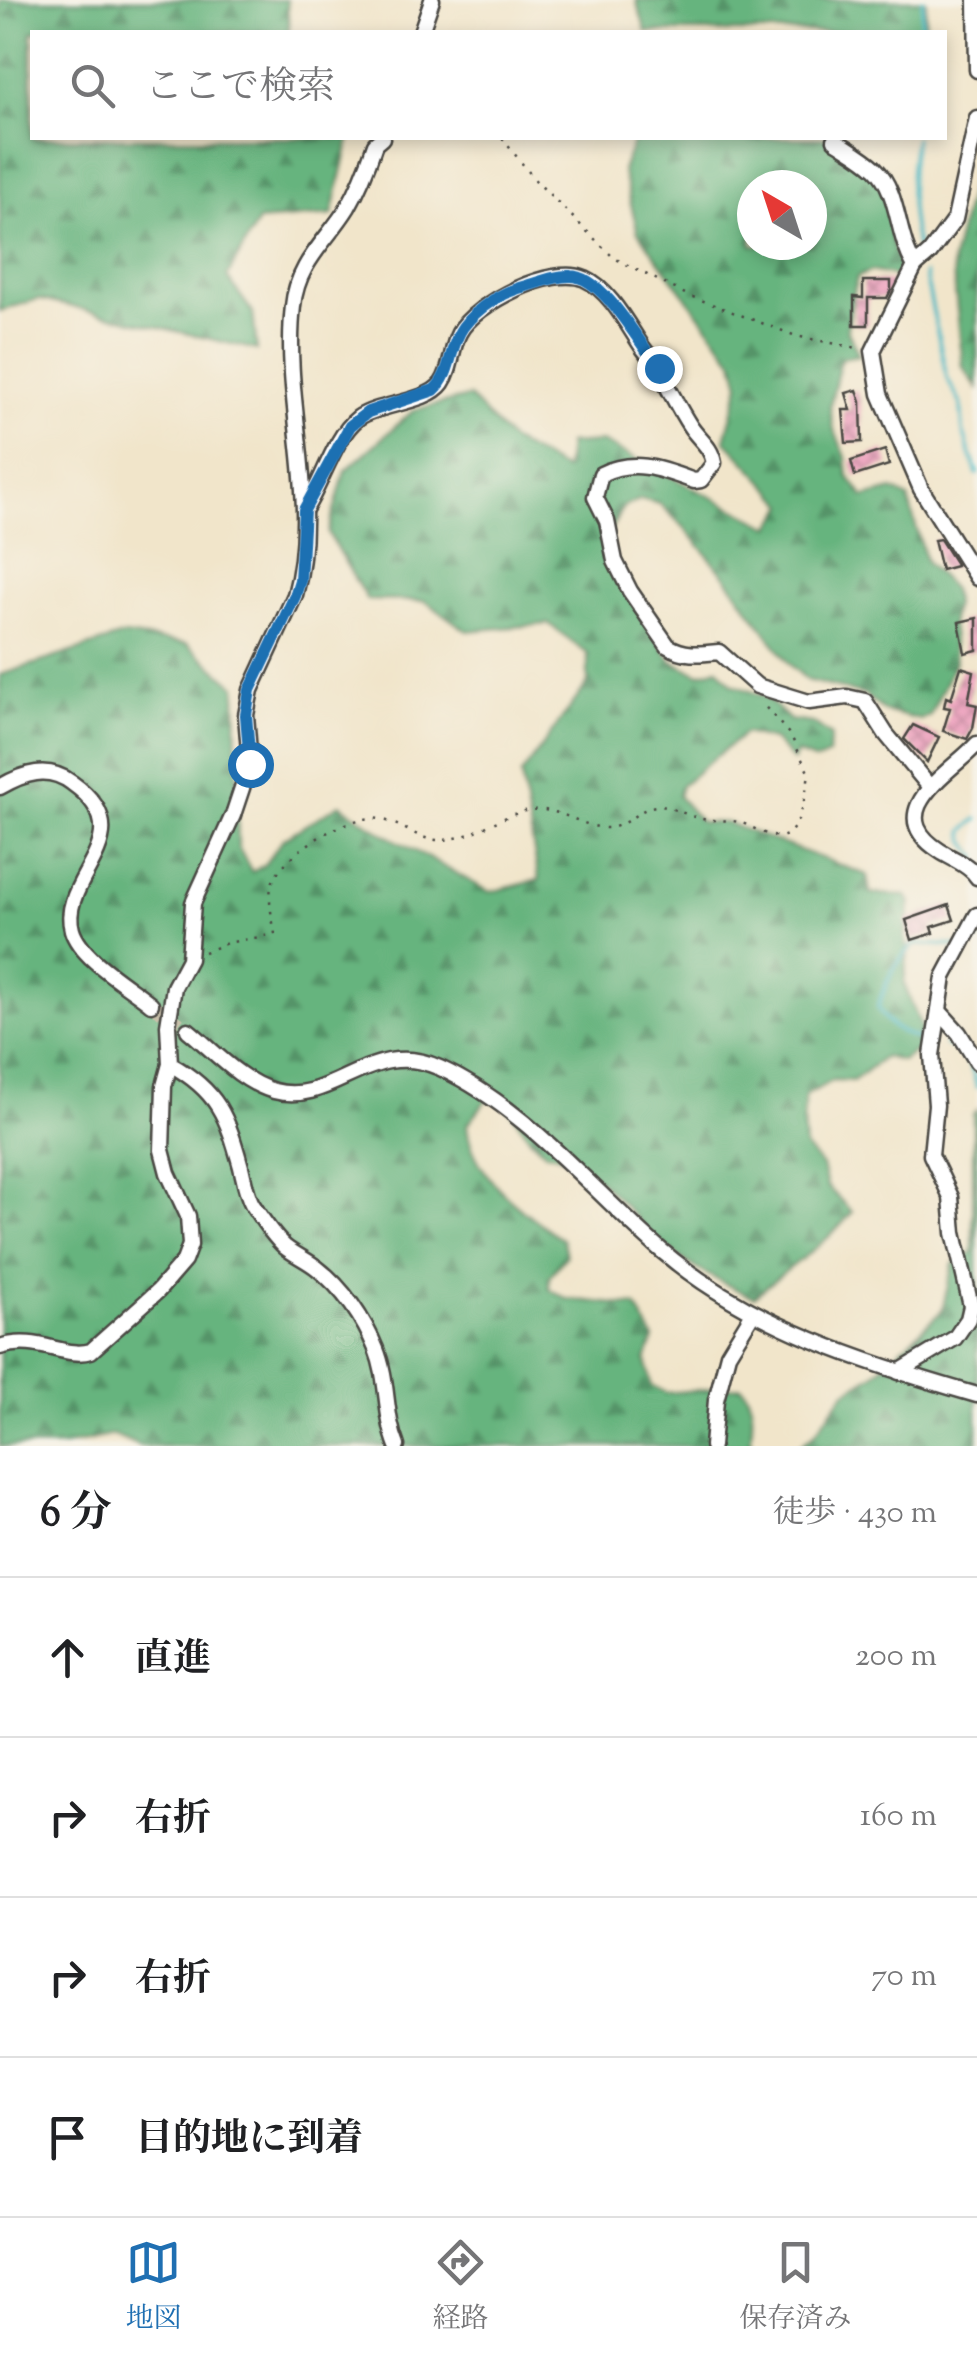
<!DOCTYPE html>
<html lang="ja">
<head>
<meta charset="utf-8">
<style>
  body { margin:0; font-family:"Sorts Mill Goudy","Noto Serif JP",serif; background:#f6f6f6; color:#202124 }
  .compass { position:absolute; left:737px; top:170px; width:90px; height:90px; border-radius:50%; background:#fff; box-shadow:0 5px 15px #0003; rotate:321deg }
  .stop { position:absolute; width:30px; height:30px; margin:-22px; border:8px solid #1f6fb2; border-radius:50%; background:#fff }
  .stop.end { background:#1f6fb2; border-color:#fff; box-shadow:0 2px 10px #0008 }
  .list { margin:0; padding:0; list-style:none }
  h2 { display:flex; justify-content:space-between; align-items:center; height:130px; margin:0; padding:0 40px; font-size:42px }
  h2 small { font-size:32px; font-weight:400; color:#757577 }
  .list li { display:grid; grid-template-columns:65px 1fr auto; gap:30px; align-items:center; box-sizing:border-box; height:160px; padding:0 40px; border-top:2px solid #e0e0e0 }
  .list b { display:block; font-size:38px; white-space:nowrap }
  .list em { font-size:32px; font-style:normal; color:#757577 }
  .icon { flex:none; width:55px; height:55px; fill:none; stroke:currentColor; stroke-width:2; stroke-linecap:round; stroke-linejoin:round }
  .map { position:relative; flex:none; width:977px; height:1446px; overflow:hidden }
  .search { position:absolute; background:#fff; box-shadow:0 5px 15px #0003; left:30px; right:30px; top:30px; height:110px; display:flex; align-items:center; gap:25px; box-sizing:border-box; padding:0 35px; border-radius:0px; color:#757577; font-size:38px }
  .sheet { height:770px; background:#fff }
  nav { display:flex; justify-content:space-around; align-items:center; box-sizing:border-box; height:140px; border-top:2px solid #e0e0e0; background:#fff; font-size:28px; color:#757577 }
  nav a { display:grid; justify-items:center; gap:5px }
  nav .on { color:#1f6fb2 }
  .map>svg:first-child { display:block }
  .forest { fill:url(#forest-firs); stroke:#487054; stroke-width:2.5; fill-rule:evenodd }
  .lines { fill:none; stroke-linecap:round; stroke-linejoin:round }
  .stream { stroke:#4bb9c4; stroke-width:4 }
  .building { fill:url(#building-cross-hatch) }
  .minor-tunnel { stroke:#c9c0aa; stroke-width:14; stroke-dasharray:14 7; stroke-linecap:butt }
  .minor-casing { stroke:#494743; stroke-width:19 }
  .path { stroke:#494743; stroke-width:2.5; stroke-dasharray:2.5 8; stroke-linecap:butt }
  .minor { stroke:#fff; stroke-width:14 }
  .route { stroke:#1f6fb2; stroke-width:12 }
</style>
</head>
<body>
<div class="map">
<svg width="977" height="1446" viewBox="0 0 977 1446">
  <defs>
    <pattern id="forest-firs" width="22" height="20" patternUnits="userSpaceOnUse" patternTransform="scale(2.5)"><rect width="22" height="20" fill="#66b47e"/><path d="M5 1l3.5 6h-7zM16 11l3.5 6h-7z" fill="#549367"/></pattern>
    <pattern id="building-cross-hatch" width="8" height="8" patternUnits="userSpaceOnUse" patternTransform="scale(2.5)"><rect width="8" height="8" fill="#eda0bd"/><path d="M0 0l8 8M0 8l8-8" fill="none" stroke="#c0839a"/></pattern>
  </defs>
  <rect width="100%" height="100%" fill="#f7f3e8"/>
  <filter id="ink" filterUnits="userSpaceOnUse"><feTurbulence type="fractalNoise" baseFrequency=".01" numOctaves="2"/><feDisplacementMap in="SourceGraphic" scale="20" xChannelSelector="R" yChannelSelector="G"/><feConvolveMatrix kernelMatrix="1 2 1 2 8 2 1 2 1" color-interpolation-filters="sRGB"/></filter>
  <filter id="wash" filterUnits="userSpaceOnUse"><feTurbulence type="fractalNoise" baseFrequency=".0048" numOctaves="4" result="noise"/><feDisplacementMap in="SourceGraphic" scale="40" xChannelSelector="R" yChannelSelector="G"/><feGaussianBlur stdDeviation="2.25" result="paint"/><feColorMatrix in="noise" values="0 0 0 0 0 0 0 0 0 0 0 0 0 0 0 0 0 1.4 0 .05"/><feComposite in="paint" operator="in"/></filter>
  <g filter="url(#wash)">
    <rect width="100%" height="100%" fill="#f1e5ca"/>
    <g class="forest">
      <polygon points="0,0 287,0 289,32 32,32 32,138 350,138 332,215 258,221 227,277 253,313 257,350 38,299 0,311"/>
      <polygon points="636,0 926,0 925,32 646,32"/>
      <path d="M635 138H845L850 158C906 190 876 232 903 268L899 277 871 271 857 277 847 329 859 355 841 358 830 406 833 427 846 457 848 476 864 497 893 490 908 498 926 562 952 589 954 603 951 622 955 662 930 715 921 720 884 711 865 695 807 680 789 664 726 577 684 527 660 504 641 499 623 507 604 542V558L672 661 699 674 718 668 732 684 766 697 790 720 813 723 831 736 828 755 816 761 796 753 793 761 773 740 745 733 681 785 678 796 701 822 727 823 867 875 870 893 907 896 911 902 905 938 908 950 904 984 923 1032 921 1047 902 1061 884 1057 853 1081 833 1080 805 1096 803 1122 805 1147 822 1166 827 1186 852 1212C827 1245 786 1268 754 1297 722 1284 694 1269 666 1247 631 1220 591 1155 546 1153L529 1137 499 1095 492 1093 467 1125C472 1178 523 1211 563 1240L566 1256 549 1277V1288L567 1299 636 1306 654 1339 646 1360 651 1385 666 1393 741 1386C757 1402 752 1425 750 1446H141L113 1435 62 1446H0V675L125 635 187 644 236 686 238 847 252 872 264 865 283 839 340 804 379 831 490 892 539 880 521 775 588 683V654L549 624 467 631 425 601 367 600 328 533 345 471 414 410 469 397 510 440 565 470 568 444 602 442 771 527 786 505 725 440 740 384 734 361 638 232 622 170ZM752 185H812V245H752Z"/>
      <polygon points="977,160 977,388 963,367 952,261"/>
      <polygon points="977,1110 977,1446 799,1446 815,1433 845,1392 874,1374 942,1311 953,1264 973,1252 973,1114"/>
    </g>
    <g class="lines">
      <g class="stream">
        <polyline points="921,32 923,0"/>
        <path d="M915 138C908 172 908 219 919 253"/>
        <polyline points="925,274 947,378 961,404 963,431 977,474"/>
        <polyline points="977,819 964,831 966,841 977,858"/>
        <polyline points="974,942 977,939"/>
        <path d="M930 1042C906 1036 889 1030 878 1007 886 981 895 962 915 944L957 946"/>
        <path d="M945 1044C966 1050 972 1067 977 1087"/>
      </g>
    </g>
    <g id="blocks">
      <g class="building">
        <polygon points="863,281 891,281 891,290 887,298 868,298 868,325 854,325 854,297 863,298"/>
        <polygon points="857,390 861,402 862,442 846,443 843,410 851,410 846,393"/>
        <polygon points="885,450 889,465 855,476 851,461"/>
        <polygon points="940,539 956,564 956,566 941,570 934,540"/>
        <polygon points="977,618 977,650 965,653 959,622"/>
        <polygon points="961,667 974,671 968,703 977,705 973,728 967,739 943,731 950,708 944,707 946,697 951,699"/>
        <polygon points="913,725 939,737 927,762 904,739"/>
        <polygon points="949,905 954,920 932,927 934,933 912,940 906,920"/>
      </g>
    </g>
  </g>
  <g filter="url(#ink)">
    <use href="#blocks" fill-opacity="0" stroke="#494743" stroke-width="2.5"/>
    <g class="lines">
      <polyline class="minor-tunnel" points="151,1004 188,1030"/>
      <g class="minor-casing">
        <g id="minor">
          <polyline points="976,0 977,70"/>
          <polyline points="421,32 432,0"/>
          <polyline points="977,118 955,219 930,253 915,266 873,351 880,394 921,489 977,578"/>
          <path d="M835 140C848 149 863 157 875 168 900 192 896 237 915 266"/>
          <path d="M305 509C322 483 334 437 358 418 379 403 428 403 442 383 452 369 451 348 459 333 475 303 553 264 585 279 610 290 628 326 643 348 662 372 673 400 690 426 699 440 711 446 714 463L701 480 694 481C661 469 634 458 601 474L595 497 607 521 615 561 630 591 668 646C685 656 699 654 719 652L757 686 809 702 847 697 865 701 886 734 929 786"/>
          <path d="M977 744C949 774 879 812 940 851 952 859 970 865 977 877"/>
          <path d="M0 787C24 773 48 765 72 783 147 836 57 878 72 930 80 958 129 986 151 1004"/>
          <polyline points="939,1011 959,1033 977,1062"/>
          <path d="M188 1030C214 1051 241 1082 274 1091 333 1107 371 1036 440 1068 527 1108 591 1190 662 1251 750 1326 868 1364 977 1395"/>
          <path d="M170 1064C218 1091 227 1116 241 1167 244 1179 246 1193 252 1204 261 1218 273 1236 285 1247 295 1255 307 1260 317 1268 343 1288 364 1319 376 1349 389 1381 384 1414 397 1446"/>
          <path d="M0 1347C38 1335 64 1359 91 1351L158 1291 184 1261 190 1245 188 1216 168 1173 162 1150 164 1086 170 1064 168 1025 174 987 189 959 193 903 233 815 250 764 246 715 251 690 295 595C321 500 282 402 293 306 297 263 327 241 348 207 359 188 368 165 375 144L382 138"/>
          <polyline points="899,1372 955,1338 968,1319 971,1306 954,1233 951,1197 931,1155 936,1105 932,1055 944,977 977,915"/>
          <polyline points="712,1446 716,1400 728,1354 753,1313"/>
        </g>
      </g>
      <g class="path">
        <polyline points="502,138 536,181 614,258 685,294 796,336 862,349"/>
        <path d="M204 952 227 943 275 934C272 915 265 893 276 875 293 849 349 813 380 819 400 823 417 839 437 840 472 841 499 814 531 810 559 807 578 825 604 828 626 830 639 805 660 806 677 808 694 820 711 820 725 821 733 819 747 825 757 830 773 839 784 836 801 830 806 791 809 774L791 736 761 702"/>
      </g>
      <use href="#minor" class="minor"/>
    </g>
  </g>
  <g class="lines" filter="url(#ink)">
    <path class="route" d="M250 764 246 715 250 690 295 596 300 580 304 510 350 426 368 412 434 390C452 374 449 346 463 327 478 307 502 292 526 286 540 282 557 275 571 276 603 276 640 344 659 368"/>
  </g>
</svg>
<svg class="compass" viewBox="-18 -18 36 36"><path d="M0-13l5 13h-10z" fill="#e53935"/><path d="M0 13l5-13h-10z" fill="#757577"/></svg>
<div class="stop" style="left:250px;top:764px"></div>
<div class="stop end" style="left:659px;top:368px"></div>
<div class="search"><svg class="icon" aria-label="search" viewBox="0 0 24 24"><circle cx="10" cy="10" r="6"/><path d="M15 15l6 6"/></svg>ここで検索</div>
</div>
<section class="sheet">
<h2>6 分<small>徒歩 · 430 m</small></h2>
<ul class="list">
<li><svg class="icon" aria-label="ahead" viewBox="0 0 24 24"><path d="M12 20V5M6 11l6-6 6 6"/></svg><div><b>直進</b></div><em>200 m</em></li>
<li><svg class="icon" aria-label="right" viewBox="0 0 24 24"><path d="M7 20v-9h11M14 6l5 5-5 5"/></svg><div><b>右折</b></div><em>160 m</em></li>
<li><svg class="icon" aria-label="right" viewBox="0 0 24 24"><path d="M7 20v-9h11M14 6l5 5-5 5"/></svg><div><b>右折</b></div><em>70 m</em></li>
<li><svg class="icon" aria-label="arrive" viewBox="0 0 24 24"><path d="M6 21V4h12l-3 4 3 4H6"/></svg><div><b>目的地に到着</b></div></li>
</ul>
</section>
<nav>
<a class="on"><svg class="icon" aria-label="map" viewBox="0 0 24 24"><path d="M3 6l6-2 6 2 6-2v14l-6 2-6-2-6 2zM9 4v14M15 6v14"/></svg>地図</a>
<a><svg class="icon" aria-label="directions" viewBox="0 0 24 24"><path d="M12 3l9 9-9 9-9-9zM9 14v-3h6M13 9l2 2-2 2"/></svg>経路</a>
<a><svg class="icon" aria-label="saved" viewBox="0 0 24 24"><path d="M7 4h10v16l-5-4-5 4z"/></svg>保存済み</a>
</nav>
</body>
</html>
